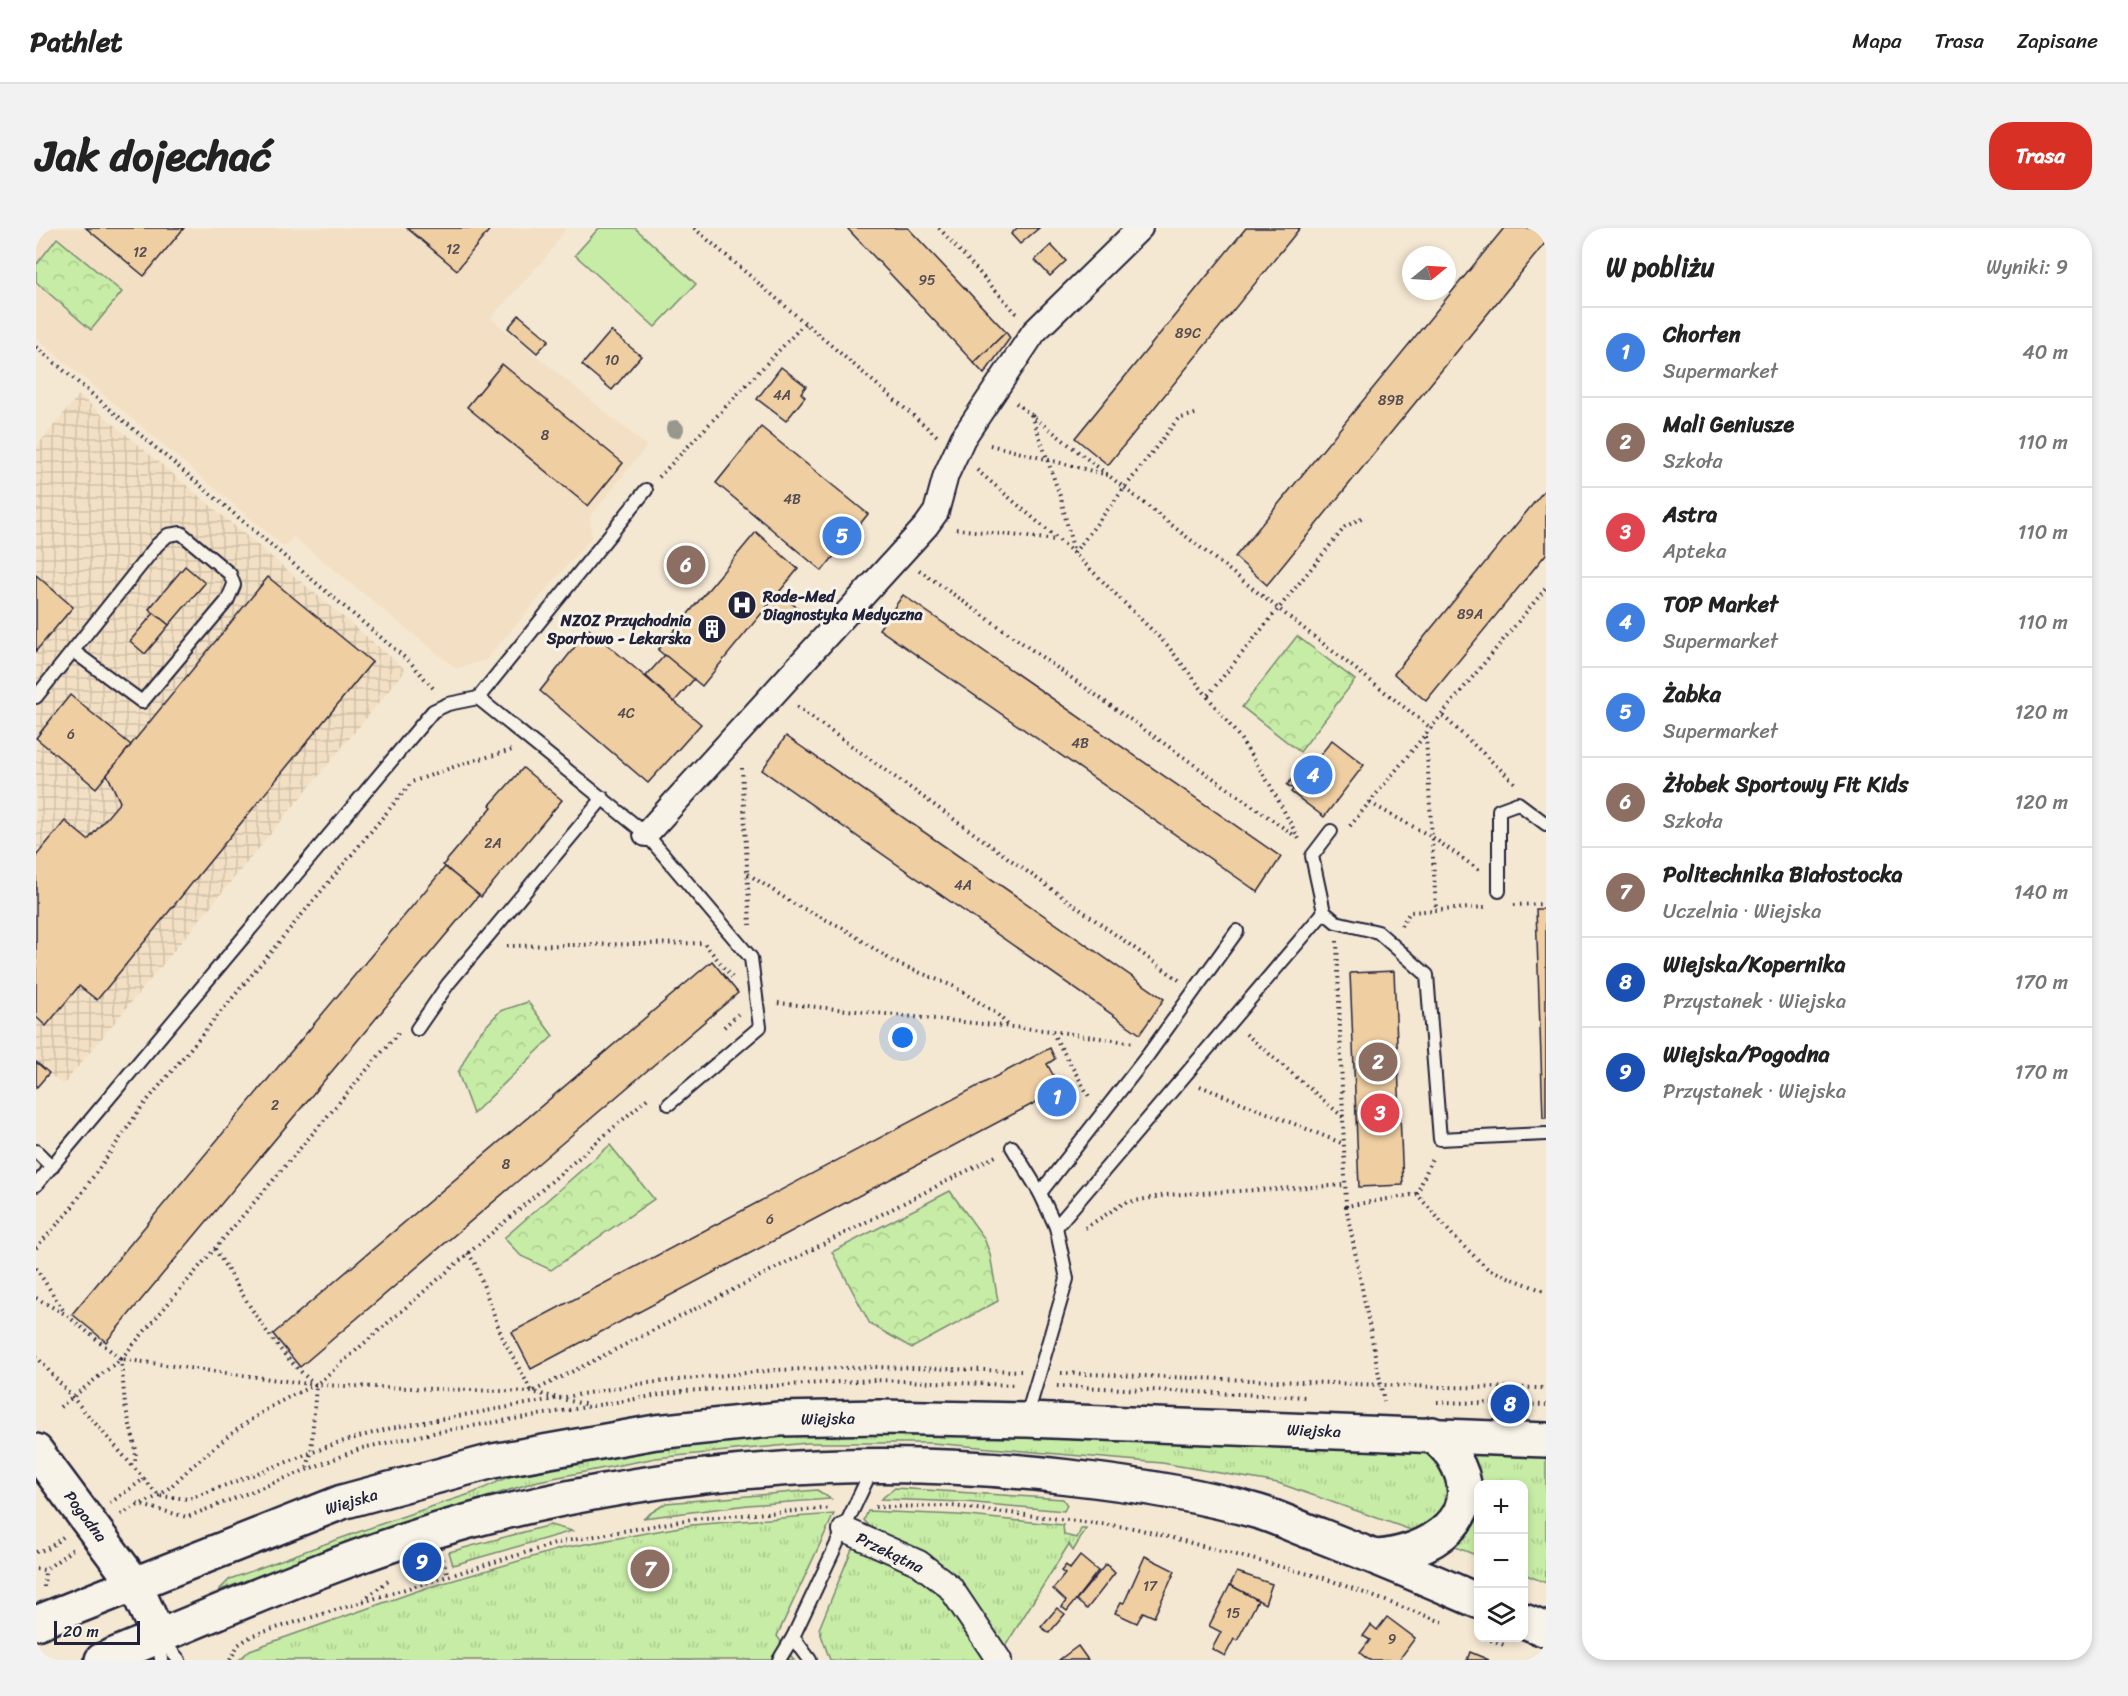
<!DOCTYPE html>
<html lang="pl">
<head>
<meta charset="utf-8">
<style>
  body { margin:0; font-family:Sriracha,sans-serif; background:#f2f2f2; color:#222 }
  .controls { position:absolute; right:18px; bottom:18px; display:grid; overflow:hidden; border-radius:12px; box-shadow:0 3px 9px #0003 }
  .controls button { width:54px; height:54px; display:grid; place-items:center; padding:0; border:0; border-bottom:2px solid #e0e0e0; background:#fff; color:#222; font:30px sans-serif }
  .compass { position:absolute; left:1366px; top:18px; width:54px; height:54px; border-radius:50%; background:#fff; box-shadow:0 3px 9px #0003; rotate:72deg }
  .scale { position:absolute; left:18px; bottom:15px; width:86px; box-sizing:border-box; padding-left:6px; border:3px solid #22223b; border-top:0; font-size:16px; line-height:21px; white-space:nowrap; color:#22223b; -webkit-text-stroke:4px #f7f3e8; paint-order:stroke }
  .you { position:absolute; left:867px; top:810px; width:21px; height:21px; margin:-15px; border:4px solid #fff; border-radius:50%; background:#1a73e8; box-shadow:0 0 0 9px #1a73e833 }
  .badge { display:grid; place-items:center; width:39px; height:39px; border-radius:50%; background:#d93025; color:#fff; font-size:20px; font-weight:700 }
  .pin { position:absolute; translate:-50% -50%; border:3px solid #fff; box-shadow:0 2px 6px #0006 }
  .list { margin:0; padding:0; list-style:none }
  h2 { display:flex; justify-content:space-between; align-items:center; height:78px; margin:0; padding:0 24px; font-size:26px }
  h2 small { font-size:20px; font-weight:400; color:#767676 }
  .list li { display:grid; grid-template-columns:39px 1fr auto; gap:18px; align-items:center; box-sizing:border-box; height:90px; padding:0 24px; border-top:2px solid #e0e0e0 }
  .list b { display:block; font-size:22px; white-space:nowrap }
  .list p { margin:0; font-size:20px; white-space:nowrap; color:#767676 }
  .list em { font-size:20px; font-style:normal; color:#767676 }
  .icon { flex:none; width:33px; height:33px; fill:none; stroke:currentColor; stroke-width:2; stroke-linecap:round; stroke-linejoin:round }
  .map { position:relative; flex:none; width:1510px; height:1432px; overflow:hidden; border-radius:24px }
  header { display:flex; align-items:center; gap:36px; box-sizing:border-box; height:84px; padding:0 30px; background:#fff; border-bottom:2px solid #e0e0e0 }
  header strong { font-size:28px }
  nav { display:flex; gap:33px; margin-inline-start:auto; font-size:21px }
  .intro { display:flex; align-items:center; justify-content:space-between; box-sizing:border-box; height:144px; padding:0 36px }
  h1 { margin:0; font-size:42px }
  .button { padding:15px 27px; border-radius:24px; background:#d93025; color:#fff; font-size:21px; font-weight:700 }
  main { display:flex; gap:36px; padding:0 36px }
  aside { flex:1; background:#fff; border-radius:24px; box-shadow:0 3px 9px #0003 }
  .map>svg:first-child { display:block }
  .built { fill:#f3e0c4 }
  .industrial { fill:url(#industrial-grid) }
  .grass { fill:url(#grass-tufts); stroke:#748770; stroke-width:1.5 }
  .park { fill:url(#park-crowns); stroke:#748770; stroke-width:1.5 }
  .pitch { fill:#c7eca5; stroke:#748770; stroke-width:1.5 }
  .building { fill:#efcea1; stroke:#22223b; stroke-width:1.5 }
  .lines { fill:none; stroke-linecap:round; stroke-linejoin:round }
  .lane-casing { stroke:#22223b; stroke-width:16 }
  .street-casing { stroke:#22223b; stroke-width:28 }
  .secondary-casing { stroke:#22223b; stroke-width:38 }
  .path { stroke:#22223b; stroke-width:4; stroke-dasharray:1.5 4.5; stroke-linecap:butt }
  .lane { stroke:#f7f3e8; stroke-width:12 }
  .street { stroke:#f7f3e8; stroke-width:24 }
  .secondary { stroke:#f7f3e8; stroke-width:33 }
  .tree { fill:#98978e }
  .labels { text-anchor:middle; stroke-width:6; stroke-linejoin:round; paint-order:stroke }
  .number-label { font-size:14px; fill:#554d54 }
  .poi-label { font-size:16px; font-weight:bold; fill:#22223b; stroke:#f7f3e8; text-anchor:start }
  .street-label { font-size:16px; fill:#22223b; stroke:#f7f3e8 }
</style>
</head>
<body>
<header>
<strong>Pathlet</strong>
<nav><a>Mapa</a><a>Trasa</a><a>Zapisane</a></nav>
</header>
<div class="intro"><h1>Jak dojechać</h1><a class="button">Trasa</a></div>
<main>
<div class="map">
<svg width="1510" height="1432" viewBox="0 0 1510 1432">
  <defs>
    <pattern id="industrial-grid" width="8" height="8" patternUnits="userSpaceOnUse" patternTransform="scale(1.5)"><rect width="8" height="8" fill="#f3e0c4"/><path d="M0 4h8M4 0v8" fill="none" stroke="#d0c0a9"/></pattern>
    <pattern id="grass-tufts" width="24" height="20" patternUnits="userSpaceOnUse" patternTransform="scale(1.5)"><rect width="24" height="20" fill="#c7eca5"/><path d="M3 7l-1-3M5 7V3M7 7l1-3M15 17l-1-3M17 17v-4M19 17l1-3" fill="none" stroke="#abca8f"/></pattern>
    <pattern id="park-crowns" width="20" height="18" patternUnits="userSpaceOnUse" patternTransform="scale(1.5)"><rect width="20" height="18" fill="#c7eca5"/><path d="M2 6a3 3 0 1 1 6 0M12 15a3 3 0 1 1 6 0" fill="none" stroke="#abca8f"/></pattern>
  </defs>
  <rect width="100%" height="100%" fill="#f5e8d3"/>
  <filter id="ink" filterUnits="userSpaceOnUse"><feTurbulence type="fractalNoise" baseFrequency=".0167" numOctaves="2"/><feDisplacementMap in="SourceGraphic" scale="12" xChannelSelector="R" yChannelSelector="G"/><feConvolveMatrix kernelMatrix="1 2 1 2 8 2 1 2 1" color-interpolation-filters="sRGB"/></filter>
  <g filter="url(#ink)">
    <polygon class="built" points="0,0 530,0 513,26 455,90 611,218 554,289 556,309 450,432 420,441 257,309 248,319 0,110"/>
    <polygon class="industrial" points="43,167 370,442 27,857 0,834 0,219"/>
    <g class="grass">
      <path d="M853 1203 1393 1222C1398 1229 1408 1237 1410 1245 1418 1275 1401 1294 1375 1302L1242 1255 1126 1235 896 1215H771L620 1230 502 1253 336 1305 182 1363 194 1351C274 1321 353 1292 434 1266 455 1258 475 1246 497 1240 613 1211 734 1207 853 1203Z"/>
      <polygon points="1430,1223 1510,1227 1510,1355 1488,1346 1488,1256 1442,1256 1442,1328 1412,1316"/>
      <polygon points="859,1260 1027,1271 1031,1277 1028,1283 929,1274 845,1271"/>
      <polygon points="781,1262 795,1271 712,1277 607,1290 630,1275"/>
      <polygon points="832,1283 922,1287 1027,1297 1028,1307 1041,1310 1045,1301 1050,1301 1037,1323 1033,1316 968,1420 976,1432 972,1432 835,1300 828,1292"/>
      <polygon points="798,1286 741,1408 758,1432 203,1432 214,1422 233,1415 384,1362 527,1320 655,1297"/>
      <polygon points="514,1297 536,1303 417,1337 413,1324"/>
      <polygon points="818,1316 900,1355 955,1432 794,1432 783,1401"/>
    </g>
    <g class="park">
      <polygon points="21,10 86,64 55,102 0,54 0,37"/>
      <polygon points="1261,408 1319,452 1264,524 1206,479"/>
      <polygon points="492,774 517,808 437,886 422,845 440,809 464,783"/>
      <polygon points="574,917 618,971 515,1042 485,1028 468,1010"/>
      <polygon points="914,963 948,1010 954,1026 962,1073 876,1120 834,1096 796,1024"/>
    </g>
    <polygon class="pitch" points="563,0 599,0 660,56 619,99 539,27"/>
    <g class="building">
      <polygon points="50,0 148,0 108,48"/>
      <polygon points="371,0 455,0 421,42"/>
      <polygon points="811,0 872,0 970,104 938,135"/>
      <polygon points="981,0 1003,0 984,16 975,6"/>
      <polygon points="1210,0 1264,0 1072,237 1039,210"/>
      <polygon points="1468,0 1510,0 1510,14 1231,357 1199,329"/>
      <polygon points="1015,17 1030,33 1014,48 999,32"/>
      <polygon points="483,87 513,112 501,125 472,100"/>
      <polygon points="575,103 605,128 576,162 546,137"/>
      <polygon points="970,104 974,110 948,146 938,135"/>
      <polygon points="466,136 587,235 552,278 431,179"/>
      <polygon points="745,139 770,158 765,165 769,169 750,193 721,171"/>
      <polygon points="725,199 832,286 786,343 680,255"/>
      <polygon points="1510,260 1510,326 1390,473 1358,446"/>
      <polygon points="720,304 762,341 666,458 622,422"/>
      <polygon points="149,338 169,355 133,397 113,381"/>
      <polygon points="0,347 37,379 0,423"/>
      <polygon points="232,349 336,434 61,772 43,758 10,798 0,789 0,628 29,593 52,612 84,574 71,546"/>
      <polygon points="743,365 764,382 752,398 730,380"/>
      <polygon points="867,367 1245,629 1222,664 843,401"/>
      <polygon points="118,385 133,397 109,426 94,413"/>
      <polygon points="553,401 665,496 612,555 504,463"/>
      <polygon points="629,427 658,451 638,474 610,448"/>
      <polygon points="34,467 95,517 60,560 0,510"/>
      <polygon points="750,508 1128,771 1104,806 726,542"/>
      <polygon points="1296,512 1328,537 1288,589 1255,564"/>
      <polygon points="487,540 526,572 445,669 407,637 456,579 454,577"/>
      <polygon points="1260,546 1266,550 1258,561 1251,557"/>
      <polygon points="409,639 443,667 70,1114 36,1086"/>
      <polygon points="1500,681 1510,681 1510,890 1507,890"/>
      <polygon points="676,733 702,765 264,1139 237,1106"/>
      <polygon points="1358,743 1367,957 1323,959 1314,745"/>
      <polygon points="1014,820 1019,831 1011,836 1030,870 1017,878 1013,871 1004,872 495,1141 476,1104"/>
      <polygon points="0,834 13,845 0,860"/>
      <polygon points="1044,1328 1062,1343 1031,1383 1026,1379 1030,1373 1017,1361 1029,1346 1025,1343 1030,1337 1034,1341"/>
      <polygon points="1109,1328 1139,1343 1118,1389 1107,1384 1101,1395 1079,1385 1085,1374 1088,1375"/>
      <polygon points="1070,1336 1079,1345 1051,1381 1040,1372"/>
      <polygon points="1201,1344 1236,1356 1229,1376 1194,1357"/>
      <polygon points="1194,1357 1222,1372 1201,1413 1198,1411 1189,1428 1176,1421 1185,1404 1173,1398"/>
      <polygon points="1021,1380 1029,1386 1013,1405 1005,1399"/>
      <polygon points="1351,1389 1379,1410 1363,1432 1333,1432 1324,1425 1334,1412 1327,1408 1335,1397 1341,1402"/>
      <polygon points="1042,1418 1052,1432 1023,1432"/>
      <polygon points="1434,1424 1453,1432 1431,1432"/>
    </g>
    <g class="lines">
      <g class="lane-casing">
        <g id="lane">
          <polyline points="0,469 121,317 132,307 145,305 194,346 198,357 191,373 106,474 37,423"/>
          <polyline points="442,470 610,606 715,730 724,799 633,876"/>
          <polyline points="1463,663 1463,582 1482,575 1510,596"/>
          <polyline points="1288,684 1276,628 1295,603"/>
          <polyline points="381,801 412,756 567,570"/>
          <polyline points="976,919 1004,965 1020,999 1031,1051 990,1191"/>
          <polyline points="0,923 16,939"/>
          <polyline points="0,957 397,483 412,476 442,470 610,262"/>
          <polyline points="1004,965 1112,827 1201,703"/>
          <polyline points="1020,999 1288,684 1300,694 1342,704 1391,747 1404,911 1510,906"/>
          <polyline points="123,1410 125,1432"/>
          <polyline points="124,1410 143,1432"/>
          <polyline points="743,1432 757,1409"/>
          <polyline points="774,1432 757,1409 836,1241"/>
        </g>
      </g>
      <g class="street-casing">
        <g id="street">
          <polyline points="610,606 890,298 900,284 910,247 927,210 998,104 1104,0"/>
          <polyline points="809,1302 883,1335 914,1359 963,1432"/>
        </g>
      </g>
      <g class="secondary-casing">
        <g id="secondary">
          <polyline points="0,1223 98,1355 123,1409"/>
          <path d="M1341 1329C1392 1325 1454 1290 1418 1230 1413 1221 1403 1213 1396 1206"/>
          <polyline points="1488,1393 1510,1402"/>
          <polyline points="0,1395 306,1274 457,1233 620,1204 743,1191 844,1189 990,1192 1510,1212"/>
          <path d="M66 1432C194 1380 321 1321 456 1287 644 1240 839 1225 1033 1249 1096 1256 1161 1266 1223 1284 1243 1290 1263 1300 1283 1307 1337 1328 1390 1350 1442 1373"/>
        </g>
      </g>
      <g class="path">
        <polyline points="658,0 901,208"/>
        <polyline points="903,0 981,86"/>
        <polyline points="0,119 374,434 397,460"/>
        <polyline points="980,175 1396,501"/>
        <polyline points="996,187 1025,271 1038,325"/>
        <polyline points="954,217 1072,247"/>
        <polyline points="941,242 1038,325 1131,417 1204,510 1234,557 1264,613"/>
        <polyline points="623,249 769,95"/>
        <polyline points="920,301 1020,312"/>
        <polyline points="1038,325 1142,191 1162,185"/>
        <polyline points="883,342 1259,608"/>
        <polyline points="1172,467 1309,299 1327,289"/>
        <polyline points="761,479 1143,752"/>
        <polyline points="1407,488 1479,555"/>
        <polyline points="1390,509 1400,681"/>
        <polyline points="706,540 714,697"/>
        <polyline points="1334,575 1396,609 1443,642"/>
        <polyline points="1314,598 1510,360"/>
        <polyline points="712,646 758,676 807,700 858,734 917,758 960,785 974,799"/>
        <polyline points="1478,677 1510,676"/>
        <polyline points="1365,698 1374,684 1449,679"/>
        <polyline points="1301,713 1310,978 1381,966 1419,1010 1452,1041 1510,1064"/>
        <polyline points="471,718 668,715 696,749"/>
        <polyline points="742,775 1016,803 1098,815"/>
        <polyline points="688,799 702,786"/>
        <polyline points="1016,804 1054,870"/>
        <polyline points="1210,806 1307,889"/>
        <polyline points="1164,858 1308,916"/>
        <polyline points="1381,966 1397,928"/>
        <polyline points="1310,978 1348,1173"/>
        <polyline points="1049,1000 1088,975 1130,967 1310,957"/>
        <polyline points="0,1020 34,982 105,880 376,554 423,537 476,522"/>
        <path d="M179 1021C209 1069 235 1121 280 1157L275 1225 271 1240"/>
        <polyline points="432,1025 440,1037 466,1109 496,1164 960,928"/>
        <polyline points="0,1040 29,1085"/>
        <polyline points="0,1070 29,1086 85,1131 280,1157 496,1164 552,1177"/>
        <polyline points="0,1128 108,1251"/>
        <polyline points="85,1131 89,1177 100,1222 99,1237"/>
        <polyline points="1025,1145 1402,1159 1510,1160"/>
        <polyline points="1021,1158 1271,1169"/>
        <polyline points="1401,1174 1510,1177"/>
        <polyline points="24,1179 85,1131 363,804"/>
        <polyline points="74,1275 108,1251 123,1268 153,1271 301,1215 355,1200 602,1156 739,1142 839,1139 985,1143"/>
        <polyline points="101,1276 151,1289 326,1220 406,1203 647,1163 839,1152 980,1157"/>
        <polyline points="839,1279 916,1278 1098,1300 1288,1350 1409,1395"/>
        <path d="M85 1287C97 1278 109 1275 122 1268 133 1262 149 1244 160 1235 197 1203 235 1174 280 1157L613 869"/>
        <polyline points="0,1324 13,1320 27,1309"/>
        <polyline points="407,1331 412,1348"/>
        <polyline points="0,1341 9,1342 37,1321"/>
        <polyline points="8,1359 9,1342"/>
        <polyline points="327,1372 352,1353"/>
        <polyline points="1449,1410 1468,1417"/>
        <polyline points="194,1432 202,1417 217,1407 525,1314 656,1291 795,1280"/>
      </g>
      <use href="#lane" class="lane"/>
      <use href="#street" class="street"/>
      <use href="#secondary" class="secondary"/>
    </g>
    <circle class="tree" cx="639" cy="201" r="9"/>
  </g>
  <defs>
    <g id="hospital-disc" transform="scale(1.5)"><circle r="9.5" fill="#22223b" stroke="#f7f3e8"/><path d="M-5-5h3v3.5h4V-5h3V5h-3V1.5h-4V5h-3Z" fill="#fff"/></g>
    <g id="building-disc" transform="scale(1.5)"><circle r="9.5" fill="#22223b" stroke="#f7f3e8"/><path d="M-4-6H4V6H1V3H-1V6H-4ZM-2.5-4.3h1.7v1.8h-1.7ZM.8-4.3h1.7v1.8H.8ZM-2.5-1h1.7V.8h-1.7ZM.8-1h1.7V.8H.8Z" fill="#fff"/></g>
  </defs>
  <g fill-rule="evenodd">
    <use href="#hospital-disc" x="706" y="377"/>
    <use href="#building-disc" x="676" y="401"/>
  </g>
  <g class="labels">
    <g class="number-label">
      <text x="417" y="26">12</text>
      <text x="104" y="29">12</text>
      <text x="891" y="57">95</text>
      <text x="1152" y="110">89C</text>
      <text x="576" y="137">10</text>
      <text x="746" y="172">4A</text>
      <text x="1355" y="177">89B</text>
      <text x="509" y="212">8</text>
      <text x="756" y="276">4B</text>
      <text x="1434" y="391">89A</text>
      <text x="590" y="490">4C</text>
      <text x="35" y="511">6</text>
      <text x="1044" y="520">4B</text>
      <text x="457" y="620">2A</text>
      <text x="927" y="662">4A</text>
      <text x="239" y="882">2</text>
      <text x="470" y="941">8</text>
      <text x="734" y="996">6</text>
      <text x="1114" y="1363">17</text>
      <text x="1197" y="1390">15</text>
      <text x="1356" y="1416">9</text>
    </g>
    <g class="poi-label">
      <text x="727" y="374">Rode-Med<tspan x="727" dy="18">Diagnostyka Medyczna</tspan></text>
      <text x="655" y="398" text-anchor="end">NZOZ Przychodnia<tspan x="655" dy="18">Sportowo - Lekarska</tspan></text>
    </g>
    <g class="street-label">
      <text transform="translate(792 1190) rotate(-1)" y="6">Wiejska</text>
      <text transform="translate(1278 1202) rotate(2)" y="6">Wiejska</text>
      <text transform="translate(315 1273) rotate(-17)" y="6">Wiejska</text>
      <text transform="translate(50 1288) rotate(53)" y="6">Pogodna</text>
      <text transform="translate(854 1324) rotate(26)" y="6">Przekątna</text>
    </g>
  </g>
</svg>
<div class="controls">
<button>+</button>
<button>−</button>
<button><svg class="icon" aria-label="layers" viewBox="0 0 24 24"><path d="M12 4l9 5-9 5-9-5zM3 14l9 5 9-5"/></svg></button>
</div>
<svg class="compass" viewBox="-18 -18 36 36"><path d="M0-13l5 13h-10z" fill="#e53935"/><path d="M0 13l5-13h-10z" fill="#767676"/></svg>
<div class="scale">20 m</div>
<div class="you"></div>
<div class="pin badge" style="left:1021px;top:869px;background:#3f7fe0">1</div>
<div class="pin badge" style="left:1342px;top:834px;background:#8d6e63">2</div>
<div class="pin badge" style="left:1344px;top:885px;background:#e0444e">3</div>
<div class="pin badge" style="left:1277px;top:547px;background:#3f7fe0">4</div>
<div class="pin badge" style="left:806px;top:308px;background:#3f7fe0">5</div>
<div class="pin badge" style="left:650px;top:337px;background:#8d6e63">6</div>
<div class="pin badge" style="left:614px;top:1341px;background:#8d6e63">7</div>
<div class="pin badge" style="left:1474px;top:1176px;background:#1a4fb4">8</div>
<div class="pin badge" style="left:386px;top:1334px;background:#1a4fb4">9</div>
</div>
<aside>
<h2>W pobliżu<small>Wyniki: 9</small></h2>
<ul class="list">
<li><span class="badge" style="background:#3f7fe0">1</span><div><b>Chorten</b><p>Supermarket</p></div><em>40 m</em></li>
<li><span class="badge" style="background:#8d6e63">2</span><div><b>Mali Geniusze</b><p>Szkoła</p></div><em>110 m</em></li>
<li><span class="badge" style="background:#e0444e">3</span><div><b>Astra</b><p>Apteka</p></div><em>110 m</em></li>
<li><span class="badge" style="background:#3f7fe0">4</span><div><b>TOP Market</b><p>Supermarket</p></div><em>110 m</em></li>
<li><span class="badge" style="background:#3f7fe0">5</span><div><b>Żabka</b><p>Supermarket</p></div><em>120 m</em></li>
<li><span class="badge" style="background:#8d6e63">6</span><div><b>Żłobek Sportowy Fit Kids</b><p>Szkoła</p></div><em>120 m</em></li>
<li><span class="badge" style="background:#8d6e63">7</span><div><b>Politechnika Białostocka</b><p>Uczelnia · Wiejska</p></div><em>140 m</em></li>
<li><span class="badge" style="background:#1a4fb4">8</span><div><b>Wiejska/Kopernika</b><p>Przystanek · Wiejska</p></div><em>170 m</em></li>
<li><span class="badge" style="background:#1a4fb4">9</span><div><b>Wiejska/Pogodna</b><p>Przystanek · Wiejska</p></div><em>170 m</em></li>
</ul>
</aside>
</main>
</body>
</html>
